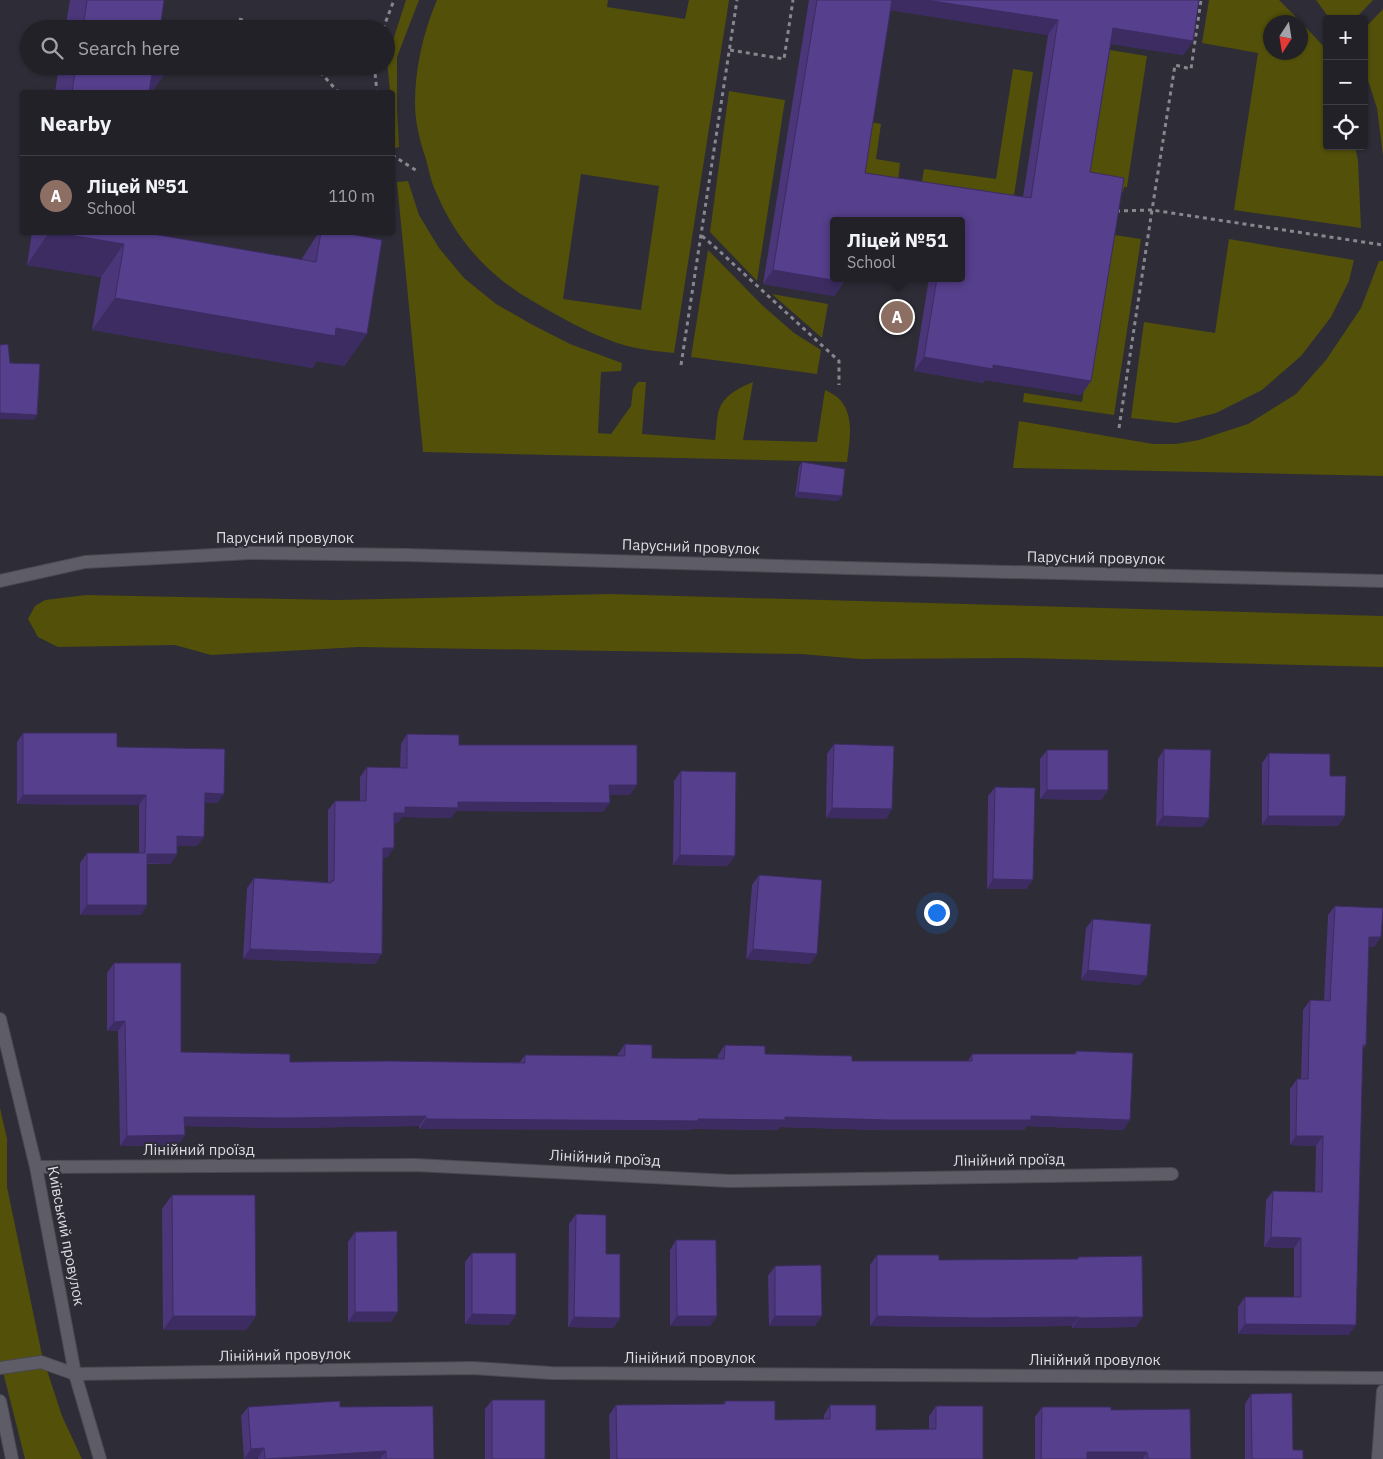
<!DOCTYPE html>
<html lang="en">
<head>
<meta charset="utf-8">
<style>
  body { margin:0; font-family:"IBM Plex Sans",sans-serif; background:#2e2e34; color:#f1f3f6 }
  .controls { position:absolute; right:15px; top:15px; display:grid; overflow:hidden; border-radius:5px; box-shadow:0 1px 4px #0004 }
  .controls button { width:45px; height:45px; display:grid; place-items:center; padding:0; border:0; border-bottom:1px solid #3f3e45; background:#222128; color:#f1f3f6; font:25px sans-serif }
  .compass { position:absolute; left:1263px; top:15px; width:45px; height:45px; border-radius:50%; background:#222128; box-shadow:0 1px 4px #0004; rotate:192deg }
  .you { position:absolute; left:936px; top:912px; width:18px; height:18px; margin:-12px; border:4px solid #fff; border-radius:50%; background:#1a73e8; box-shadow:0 0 0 8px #1a73e833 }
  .badge { display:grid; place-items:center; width:32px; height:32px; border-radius:50%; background:#0b8043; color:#fff; font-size:16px; font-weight:700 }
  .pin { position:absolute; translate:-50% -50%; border:2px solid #fff; box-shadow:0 1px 5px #0006 }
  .popup { position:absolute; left:830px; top:217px; width:135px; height:65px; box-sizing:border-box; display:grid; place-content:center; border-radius:5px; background:#222128; filter:drop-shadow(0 1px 4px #0005); font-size:16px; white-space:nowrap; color:#a2a3a8 }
  .popup b { font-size:19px; color:#f1f3f6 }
  .popup::after { content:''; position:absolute; left:50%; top:100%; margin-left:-10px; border:10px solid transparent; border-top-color:#222128 }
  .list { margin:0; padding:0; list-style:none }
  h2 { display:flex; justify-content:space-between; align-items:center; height:65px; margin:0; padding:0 20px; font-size:21px }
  h2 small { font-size:16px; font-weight:400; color:#a2a3a8 }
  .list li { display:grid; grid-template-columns:32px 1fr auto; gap:15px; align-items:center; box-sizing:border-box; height:80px; padding:0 20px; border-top:1px solid #3f3e45 }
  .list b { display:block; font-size:19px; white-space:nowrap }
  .list p { margin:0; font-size:16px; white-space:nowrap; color:#a2a3a8 }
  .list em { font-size:16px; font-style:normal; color:#a2a3a8 }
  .icon { flex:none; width:28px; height:28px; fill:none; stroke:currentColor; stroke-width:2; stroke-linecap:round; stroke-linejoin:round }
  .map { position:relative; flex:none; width:1383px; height:1459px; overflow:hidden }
  .search { position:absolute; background:#222128; box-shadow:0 1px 4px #0004; left:20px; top:20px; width:375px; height:55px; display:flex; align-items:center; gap:12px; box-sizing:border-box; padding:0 18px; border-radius:28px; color:#a2a3a8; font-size:19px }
  .panel { position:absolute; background:#222128; box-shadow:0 1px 4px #0004; left:20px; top:90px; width:375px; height:145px; border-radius:5px }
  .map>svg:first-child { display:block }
  .green { fill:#525009; fill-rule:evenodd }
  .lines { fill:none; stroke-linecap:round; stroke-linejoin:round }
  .minor-casing { stroke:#4a4850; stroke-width:14 }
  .path { stroke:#88868e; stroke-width:3; stroke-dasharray:4 4; stroke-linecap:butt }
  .minor { stroke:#5e5c67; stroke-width:12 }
  .wall { fill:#4a3678; fill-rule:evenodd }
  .shaded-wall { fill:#3c2c62 }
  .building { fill:#563f8c; stroke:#3c2c62 }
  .labels { text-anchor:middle; stroke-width:4; stroke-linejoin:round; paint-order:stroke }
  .street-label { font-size:15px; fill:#dedce3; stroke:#2e2c36 }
</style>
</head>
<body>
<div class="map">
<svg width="1383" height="1459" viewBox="0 0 1383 1459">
  <rect width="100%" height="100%" fill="#2e2c36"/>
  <g class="green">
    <polygon points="406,0 419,0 397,57 397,109 399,147 395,148 393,120 392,92 390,92 387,59"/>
    <path d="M437 0H608L607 7 685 19 689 0H729L674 353C661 352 648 350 636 348 608 342 580 328 555 314 536 303 515 292 498 277 471 255 449 224 436 192 431 182 429 170 426 159 420 142 415 122 415 104 415 68 423 33 437 0ZM581 174 659 186 641 310 563 299Z"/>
    <path d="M1209 0H1279L1301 22 1325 48 1327 53V146H1355L1358 161 1361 228 1234 210 1258 53 1202 43ZM1270 22H1300V52H1270Z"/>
    <polygon points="1316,0 1373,0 1355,19 1330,19"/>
    <polygon points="1383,9 1383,155 1377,108 1364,68 1364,29"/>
    <polygon points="1104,49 1147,56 1127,187 1124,187 1123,192 1084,181"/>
    <polygon points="1013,69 1033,72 1012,208 920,194 924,169 996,179"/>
    <polygon points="729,91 785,100 757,281 710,232"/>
    <polygon points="865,121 881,124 876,159 900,163 897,190 856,185"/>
    <path d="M408 181 419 215 439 248 464 278 496 304 531 324 570 344 622 363 621 371 601 372 598 433 611 434 631 406 633 389 638 382H646L642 434 715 440C717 430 716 414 721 405 728 393 741 387 753 382L743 440 817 442 825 390C831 393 837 396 841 401 855 418 849 443 847 462L423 452 397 182Z"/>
    <polygon points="1108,234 1141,239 1114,415 1023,402 1024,393 1082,402"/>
    <polygon points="1229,239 1354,260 1349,281 1331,317 1301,356 1262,390 1216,413 1176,423 1131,418 1144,322 1215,333"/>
    <polygon points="708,250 762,305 794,333 821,350 817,374 691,357"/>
    <polygon points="1379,261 1383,261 1383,476 1013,468 1019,421 1153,444 1176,444 1199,440 1248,424 1296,394 1326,360 1361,308"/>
    <polygon points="772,294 828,304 822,338"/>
    <polygon points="610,594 1383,616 1383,667 1021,658 860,659 801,654 359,647 211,655 175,645 58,647 38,637 28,619 35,606 45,600 86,595 335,600"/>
    <polygon points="0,1108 7,1139 7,1187 42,1355 62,1416 82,1459 25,1459 0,1360"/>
  </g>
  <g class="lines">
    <g class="minor-casing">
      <g id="minor">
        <polyline points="0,581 85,562 250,553 408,555 848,568 1383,581"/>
        <polyline points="0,1019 36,1167 75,1374 100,1459"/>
        <polyline points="36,1167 415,1165 730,1181 1172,1174"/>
        <polyline points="0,1368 41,1362 75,1374 473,1368 551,1373 1383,1378"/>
        <polyline points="0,1401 12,1459"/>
        <polyline points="1378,1459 1383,1391"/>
      </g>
    </g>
    <g class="path">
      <polyline points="239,19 270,29"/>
      <polyline points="383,29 394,0"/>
      <polyline points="730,50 784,59 793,0"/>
      <polyline points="315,66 338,92"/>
      <polyline points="376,66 375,73 377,92"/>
      <polyline points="392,155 417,171"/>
      <polyline points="1116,211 1152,210 1175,65 1191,69 1201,0"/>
      <polyline points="702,236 716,248 839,361 839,385"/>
      <polyline points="681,365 737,0"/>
      <polyline points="1119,428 1152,210 1383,245"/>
    </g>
    <use href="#minor" class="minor"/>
  </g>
  <g class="wall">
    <polygon points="70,0 164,0 160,29 65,29"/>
    <path d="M809 0H1199L1193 41 1183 55 1111 44 1090 172 1091 381 1081 395 985 380 983 383 914 371 929 278H961V221H833L844 282 834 296 763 284ZM890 10 1048 35 1023 197 865 173Z"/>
    <polygon points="59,66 169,66 152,92 55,92"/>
    <polygon points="32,232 141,232 301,260 319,232 340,232 367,334 344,366 317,361 313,368 92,330 101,277 27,265"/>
    <polygon points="802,462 842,496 838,501 795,497 799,467"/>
    <polygon points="23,733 117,747 218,803 204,803 197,846 177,846 177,854 170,864 147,864 141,915 80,915 80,863 87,853 139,853 139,805 17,804 17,742"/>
    <polygon points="407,734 459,745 630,795 609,795 603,812 456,811 451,818 402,817 398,823 394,823 387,858 383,858 375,964 243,959 247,888 254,878 328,882 328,810 335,801 360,801 360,777 367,767 400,768 401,744"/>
    <polygon points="834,744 892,809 886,819 826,818 827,754"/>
    <polygon points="1164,749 1209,818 1202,827 1156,826 1158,759"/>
    <polygon points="1047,750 1108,790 1101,800 1040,799 1040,759"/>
    <polygon points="1269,753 1330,776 1345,816 1338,826 1262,825 1262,763"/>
    <polygon points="681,771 728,866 673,865 674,781"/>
    <polygon points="995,787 1033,880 1026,889 987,889 988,796"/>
    <polygon points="759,875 817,954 810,964 746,959 752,885"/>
    <polygon points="1335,906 1381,937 1374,947 1368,947 1366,1045 1362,1050 1349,1335 1238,1334 1238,1307 1245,1297 1294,1297 1294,1248 1264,1247 1266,1200 1273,1191 1315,1192 1316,1146 1290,1145 1290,1089 1297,1079 1301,1079 1303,1010 1310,1000 1324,1000 1328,915"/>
    <polygon points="1093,919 1140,985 1081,980 1086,928"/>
    <polygon points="114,963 181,1052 290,1062 520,1062 525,1055 618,1056 618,1054 625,1044 652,1058 718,1058 718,1055 725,1045 765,1054 852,1061 968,1061 972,1054 1074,1054 1076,1051 1130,1120 1123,1130 1027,1126 1024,1130 881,1130 780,1127 778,1130 692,1129 691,1130 419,1129 419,1126 278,1128 185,1126 185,1135 178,1145 120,1146 118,1031 107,1031 107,973"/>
    <polygon points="172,1195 256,1316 246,1330 163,1330 162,1209"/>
    <polygon points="576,1214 606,1254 620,1318 613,1328 568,1327 569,1224"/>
    <polygon points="355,1232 391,1322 348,1322 348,1242"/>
    <polygon points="676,1240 717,1316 710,1326 670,1326 670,1250"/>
    <polygon points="472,1253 509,1325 465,1324 465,1262"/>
    <polygon points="877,1255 939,1260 1077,1259 1078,1257 1136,1327 1072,1328 1072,1326 972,1327 870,1326 870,1265"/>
    <polygon points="775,1266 815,1326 769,1326 768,1276"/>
    <polygon points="1251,1394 1293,1450 1303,1459 1245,1459 1245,1404"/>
    <polygon points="492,1400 545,1459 485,1459 485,1409"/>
    <polygon points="725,1401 775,1420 824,1419 824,1415 830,1405 876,1430 929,1429 929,1416 936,1406 983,1459 610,1459 609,1415 616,1405 723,1404"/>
    <polygon points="248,1407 340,1407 434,1459 258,1459 258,1458 244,1459 241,1416"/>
    <polygon points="1042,1407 1111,1410 1191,1459 1035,1459 1035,1417"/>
  </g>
  <g class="shaded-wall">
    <polygon points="889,0 926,0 1058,20 1048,35 883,9"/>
    <polygon points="1113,28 1193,41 1183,55 1103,43"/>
    <polygon points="153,67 168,69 152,92 135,92"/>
    <polygon points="49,232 124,244 101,277 27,265"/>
    <polygon points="773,270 844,282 834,296 763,284"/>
    <polygon points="115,298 336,328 367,334 344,366 317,361 313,368 92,330"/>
    <polygon points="924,357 993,365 1091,381 1081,395 985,380 983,383 914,371"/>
    <polygon points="0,413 37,415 34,420 0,419"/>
    <polygon points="798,492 842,496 838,501 795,497"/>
    <polygon points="609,785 637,785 630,795 603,795"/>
    <polygon points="1047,790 1108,790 1101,800 1040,799"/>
    <polygon points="205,793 224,794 218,803 198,803"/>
    <polygon points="23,795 146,795 139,805 17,804"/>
    <polygon points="458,802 610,803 603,812 456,811 451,818 402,817 398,823 387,823 394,813 405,807"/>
    <polygon points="832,808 892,809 886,819 826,818"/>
    <polygon points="1163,816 1209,818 1202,827 1156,826"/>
    <polygon points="1268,816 1345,816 1338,826 1262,825"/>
    <polygon points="177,836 204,837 197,846 170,846"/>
    <polygon points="383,848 394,848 387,858 376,858"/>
    <polygon points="147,854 177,854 170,864 141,863"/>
    <polygon points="680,855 735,856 728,866 673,865"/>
    <polygon points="993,879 1033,880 1026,889 987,889"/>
    <polygon points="87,905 147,905 141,915 80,915"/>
    <polygon points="1369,937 1381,937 1374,947 1362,947"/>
    <polygon points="250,949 382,954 375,964 243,959"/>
    <polygon points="753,949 817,954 810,964 746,959"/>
    <polygon points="1088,970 1147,976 1140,985 1081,980"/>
    <polygon points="125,1021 118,1031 107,1031 114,1022"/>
    <polygon points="426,1116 419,1126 278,1128 178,1126 184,1117"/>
    <polygon points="1031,1116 1130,1120 1123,1130 1027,1126 1024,1130 881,1130 780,1127 778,1130 692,1129 691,1130 419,1129 426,1119 698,1119 785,1117"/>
    <polygon points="185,1135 178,1145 120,1146 127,1136"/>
    <polygon points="1296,1136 1323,1136 1316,1146 1290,1145"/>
    <polygon points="1271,1237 1301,1238 1294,1248 1264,1247"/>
    <polygon points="355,1312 398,1312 391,1322 348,1322"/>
    <polygon points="472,1314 516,1315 509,1325 465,1324"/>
    <polygon points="173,1316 256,1316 246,1330 163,1330"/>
    <polygon points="677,1316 717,1316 710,1326 670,1326"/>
    <polygon points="775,1316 822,1316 815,1326 769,1326"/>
    <polygon points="877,1316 1079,1317 1072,1326 972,1327 870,1326"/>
    <polygon points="574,1317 620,1318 613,1328 568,1327"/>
    <polygon points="1143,1317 1136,1327 1072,1328 1079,1318"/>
    <polygon points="1245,1324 1356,1325 1349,1335 1238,1334"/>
    <polygon points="264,1448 258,1458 244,1459 251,1449"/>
    <polygon points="386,1451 380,1459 271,1459"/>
    <polygon points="1087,1452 1147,1452 1143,1459 1082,1459"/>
  </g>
  <g class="building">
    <polygon points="87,0 164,0 160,29 83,29"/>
    <polygon points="817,0 892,0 865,173 1031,198 1058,20 926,0 1199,0 1193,41 1113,28 1090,172 1124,178 1091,381 993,365 993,369 924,357 937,278 961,278 961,221 833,221 833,278 844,278 844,282 773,270"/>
    <polygon points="76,66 169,66 168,69 153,67 149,92 72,92"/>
    <polygon points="51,232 141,232 316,262 321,232 340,232 382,240 367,334 336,328 335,336 115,298 124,244"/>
    <polygon points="8,344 10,363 40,364 37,415 0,413 0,345"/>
    <polygon points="802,462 845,469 842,496 798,492"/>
    <polygon points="23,733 117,733 117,747 225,749 224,794 205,793 204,837 177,836 177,854 147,854 147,905 87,905 87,853 145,853 146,795 23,795"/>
    <polygon points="407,734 459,735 459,745 637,745 637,785 609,785 610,803 458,802 458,808 405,807 405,813 394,813 394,848 383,848 382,954 250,949 254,878 331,883 331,881 334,881 335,801 366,801 367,767 407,768"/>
    <polygon points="834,744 894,746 892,809 832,808"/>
    <polygon points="1164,749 1211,750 1209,818 1163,816"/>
    <rect x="1047" y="750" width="61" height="40"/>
    <polygon points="1269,753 1330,754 1330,776 1346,776 1345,816 1268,816"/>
    <polygon points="681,771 736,772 735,856 680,855"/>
    <polygon points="995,787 1035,788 1033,880 993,879"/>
    <polygon points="759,875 822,880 817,954 753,949"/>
    <polygon points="1335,906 1383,908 1381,937 1369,937 1366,1045 1363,1045 1356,1325 1245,1324 1245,1297 1301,1297 1301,1238 1271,1237 1273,1191 1322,1192 1323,1136 1296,1136 1297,1079 1308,1079 1310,1000 1330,1001"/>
    <polygon points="1093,919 1151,924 1147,976 1088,970"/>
    <polygon points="114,963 181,963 181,1052 290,1054 290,1062 390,1061 525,1063 525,1055 625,1056 625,1044 652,1045 652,1058 724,1059 725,1045 765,1046 765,1054 852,1056 852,1061 972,1061 972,1054 1076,1054 1076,1051 1133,1053 1130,1120 1031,1116 1031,1120 888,1120 785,1117 785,1120 698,1119 698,1121 426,1119 426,1116 285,1118 184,1117 185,1135 127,1136 125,1021 114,1022"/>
    <polygon points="172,1195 255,1195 256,1316 173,1316"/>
    <polygon points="576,1214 606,1215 606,1254 620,1254 620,1318 574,1317"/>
    <polygon points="397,1231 398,1312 355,1312 355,1232"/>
    <polygon points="676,1240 716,1240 717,1316 677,1316"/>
    <polygon points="472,1253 516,1253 516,1315 472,1314"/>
    <polygon points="877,1255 939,1255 939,1260 1078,1259 1078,1257 1142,1256 1143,1317 1079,1318 1079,1317 979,1318 877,1316"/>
    <polygon points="821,1265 822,1316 775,1316 775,1266"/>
    <polygon points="1292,1393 1293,1450 1303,1450 1303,1459 1252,1459 1251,1394"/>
    <rect x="492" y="1400" width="53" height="59"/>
    <polygon points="340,1401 340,1407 433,1406 434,1459 386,1459 386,1451 265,1459 264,1448 251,1449 248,1407"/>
    <polygon points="725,1401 775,1401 775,1420 830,1419 830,1405 876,1405 876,1430 936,1429 936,1406 983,1406 983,1459 617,1459 616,1405 725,1404"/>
    <polygon points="1042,1407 1111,1407 1111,1410 1190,1409 1191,1459 1148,1459 1147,1452 1087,1452 1087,1459 1041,1459"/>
  </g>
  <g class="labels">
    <g class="street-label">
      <text x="285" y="543">Парусний провулок</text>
      <text transform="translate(691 547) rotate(2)" y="5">Парусний провулок</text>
      <text transform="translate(1096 558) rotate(1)" y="5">Парусний провулок</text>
      <text x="199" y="1155">Лінійний проїзд</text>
      <text transform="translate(605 1158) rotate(3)" y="5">Лінійний проїзд</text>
      <text transform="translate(1009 1160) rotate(-1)" y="5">Лінійний проїзд</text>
      <text transform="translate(66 1236) rotate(79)" y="5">Київський провулок</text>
      <text transform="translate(285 1355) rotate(-1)" y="5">Лінійний провулок</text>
      <text x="690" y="1363">Лінійний провулок</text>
      <text x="1095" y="1365">Лінійний провулок</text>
    </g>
  </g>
</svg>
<div class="controls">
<button>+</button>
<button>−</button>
<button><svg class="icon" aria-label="locate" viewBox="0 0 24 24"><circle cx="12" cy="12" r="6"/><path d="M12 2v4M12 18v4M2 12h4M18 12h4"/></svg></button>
</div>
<svg class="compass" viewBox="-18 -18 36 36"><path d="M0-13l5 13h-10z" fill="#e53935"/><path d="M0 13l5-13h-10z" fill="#a2a3a8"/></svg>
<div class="you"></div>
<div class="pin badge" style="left:897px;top:317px;background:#8d6e63">A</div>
<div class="popup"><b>Ліцей №51</b>School</div>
<div class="search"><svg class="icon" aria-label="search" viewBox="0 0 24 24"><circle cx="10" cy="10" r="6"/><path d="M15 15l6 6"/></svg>Search here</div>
<section class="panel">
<h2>Nearby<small></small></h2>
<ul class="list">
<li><span class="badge" style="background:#8d6e63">A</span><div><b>Ліцей №51</b><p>School</p></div><em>110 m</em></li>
</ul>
</section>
</div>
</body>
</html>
